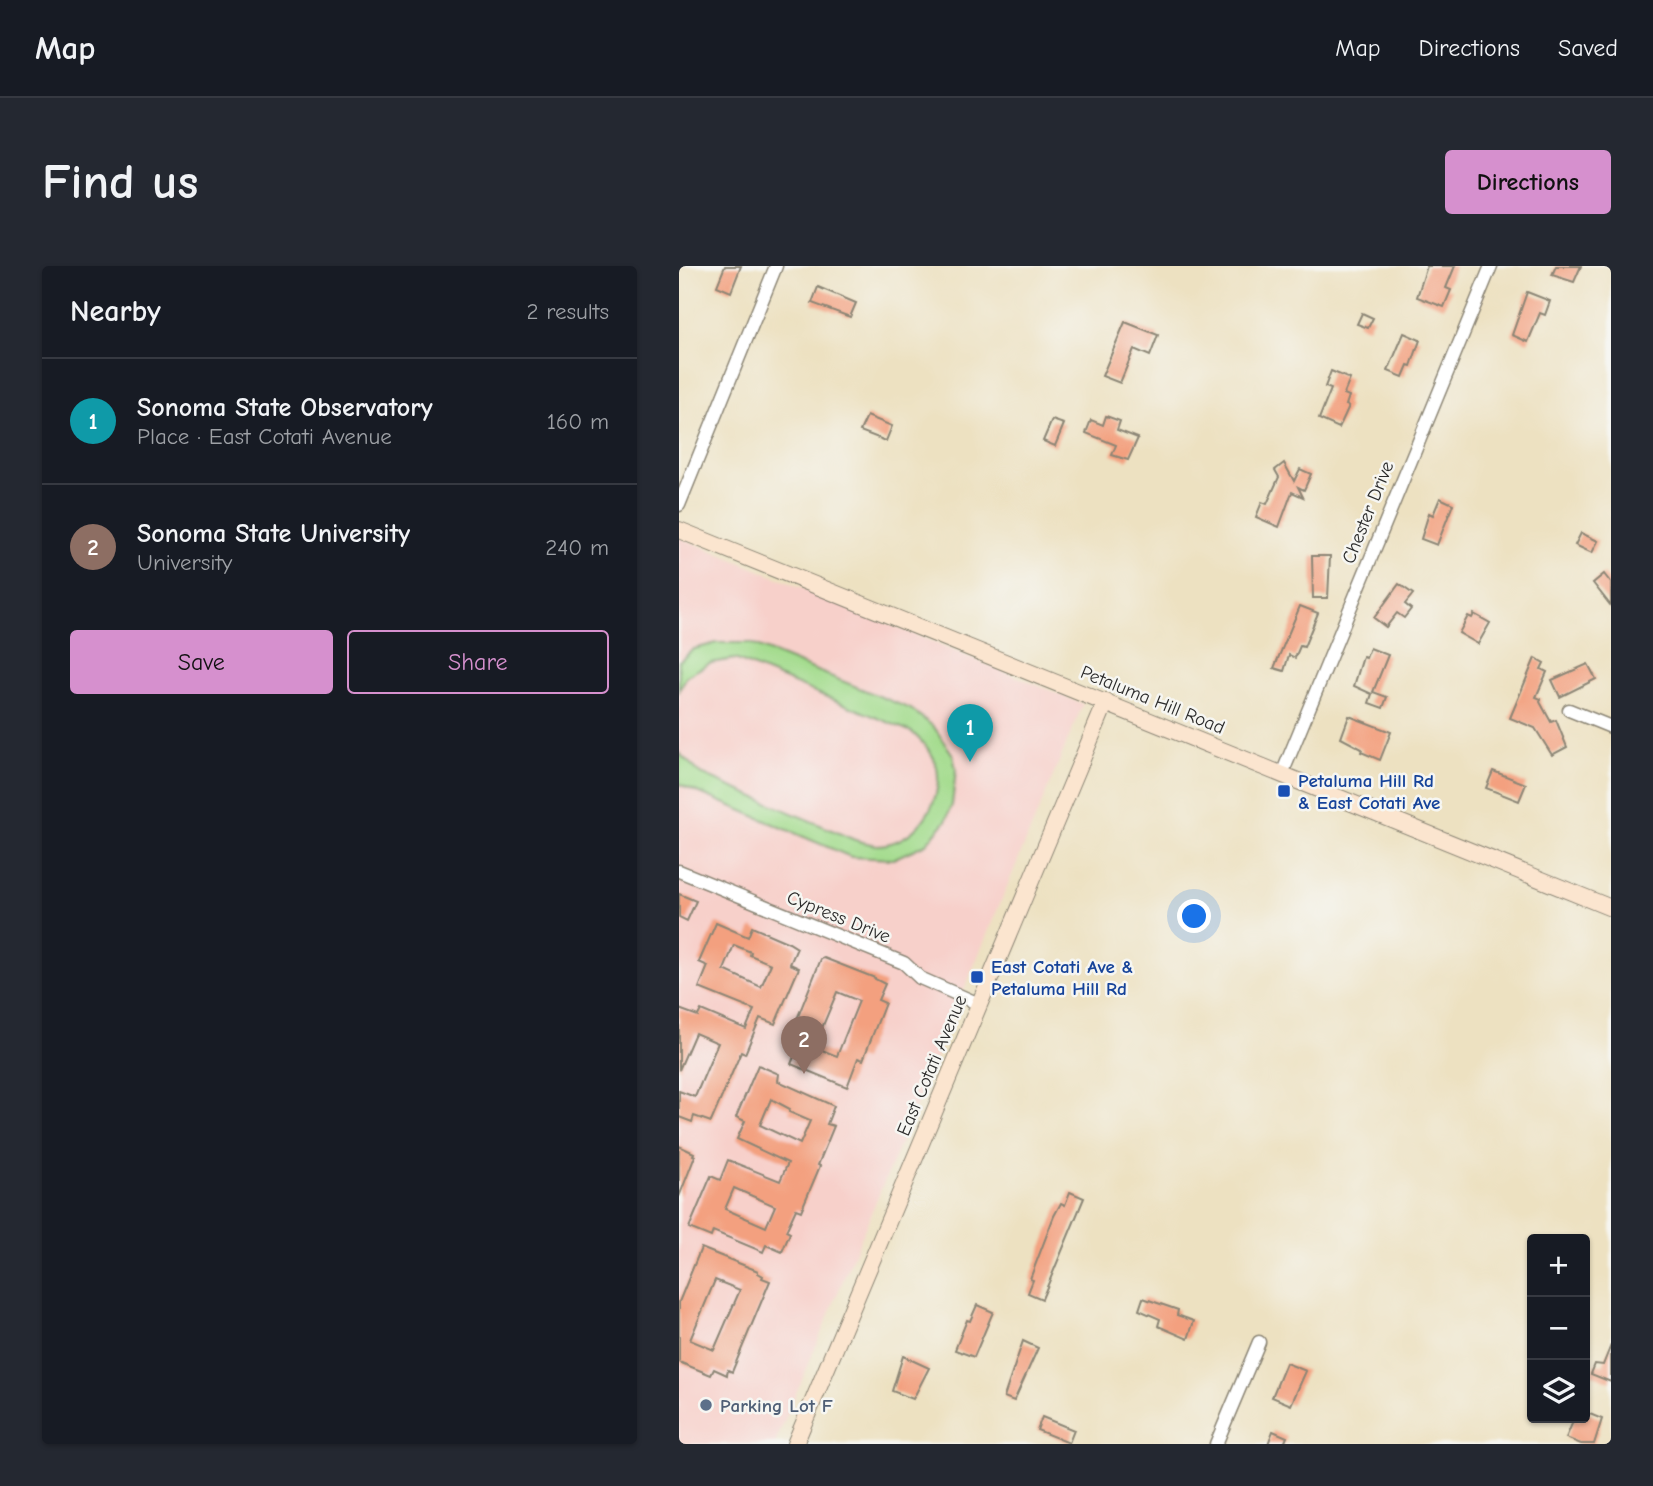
<!DOCTYPE html>
<html lang="en">
<head>
<meta charset="utf-8">
<style>
  body { margin:0; font-family:"Comic Neue",sans-serif; background:#242831; color:#f1f3f6 }
  .controls { position:absolute; right:21px; bottom:21px; display:grid; overflow:hidden; border-radius:7px; box-shadow:0 2px 5px #0004 }
  .controls button { width:63px; height:63px; display:grid; place-items:center; padding:0; border:0; border-bottom:2px solid #363941; background:#171b24; color:#f1f3f6; font:35px sans-serif }
  .you { position:absolute; left:516px; top:651px; width:24px; height:24px; margin:-18px; border:5px solid #fff; border-radius:50%; background:#1a73e8; box-shadow:0 0 0 10px #1a73e833 }
  .badge { display:grid; place-items:center; width:46px; height:46px; border-radius:50%; background:#d690ce; color:#fff; font-size:23px; font-weight:700 }
  .pin { position:absolute; translate:-50% -58px; filter:drop-shadow(0 2px 4px #0008) }
  .pin::after { content:''; position:absolute; top:37px; width:24px; height:21px; background:inherit; clip-path:polygon(0 0,100% 0,50% 100%) }
  .list { margin:0; padding:0; list-style:none }
  h2 { display:flex; justify-content:space-between; align-items:center; height:91px; margin:0; padding:0 28px; font-size:30px }
  h2 small { font-size:23px; font-weight:400; color:#9ea1a6 }
  .list li { display:grid; grid-template-columns:46px 1fr auto; gap:21px; align-items:center; box-sizing:border-box; height:126px; padding:0 28px; border-top:2px solid #363941 }
  .list b { display:block; font-size:26px; white-space:nowrap }
  .list p { margin:0; font-size:23px; white-space:nowrap; color:#9ea1a6 }
  .list em { font-size:23px; font-style:normal; color:#9ea1a6 }
  .actions { display:flex; gap:14px; padding:21px 28px }
  .actions a { flex:1; padding:16px 0; border:2px solid #d690ce; border-radius:7px; text-align:center; font-size:24px; color:#d690ce }
  .actions .main { background:#d690ce; color:#111 }
  .icon { flex:none; width:38px; height:38px; fill:none; stroke:currentColor; stroke-width:2; stroke-linecap:round; stroke-linejoin:round }
  .map { position:relative; flex:none; width:932px; height:1178px; overflow:hidden; border-radius:7px }
  header { display:flex; align-items:center; gap:42px; box-sizing:border-box; height:98px; padding:0 35px; background:#171b24; border-bottom:2px solid #363941 }
  header strong { font-size:33px }
  nav { display:flex; gap:38px; margin-inline-start:auto; font-size:24px }
  .intro { display:flex; align-items:center; justify-content:space-between; box-sizing:border-box; height:168px; padding:0 42px }
  h1 { margin:0; font-size:49px }
  .button { padding:18px 32px; border-radius:7px; background:#d690ce; color:#111; font-size:24px; font-weight:700 }
  main { display:flex; gap:42px; padding:0 42px }
  aside { flex:1; background:#171b24; border-radius:7px; box-shadow:0 2px 5px #0004 }
  .map>svg:first-child { display:block }
  .built { fill:#f7d0ca }
  .green { fill:#a3db8c; stroke:#67835c; stroke-width:2 }
  .building { fill:#f3a07f; fill-rule:evenodd }
  .lines { fill:none; stroke-linecap:round; stroke-linejoin:round }
  .street-casing { stroke:#8c8676; stroke-width:15 }
  .secondary-casing { stroke:#8c8676; stroke-width:18 }
  .street { stroke:#fff; stroke-width:12 }
  .secondary { stroke:#fbe5cf; stroke-width:16 }
  .transit-dot { fill:#1a4fb4; stroke:#f6f6f2; stroke-width:2.5 }
  .service-dot { fill:#5c6f8a; stroke:#f6f6f2; stroke-width:2.5 }
  .labels { text-anchor:middle; stroke-width:5; stroke-linejoin:round; paint-order:stroke }
  .street-label { font-size:19px; fill:#2b2b2b; stroke:#f6f6f2 }
  .transit-label { font-size:19px; font-weight:bold; fill:#164399; stroke:#f6f6f2; text-anchor:start }
  .service-label { font-size:19px; font-weight:bold; fill:#4e5e75; stroke:#f6f6f2; text-anchor:start }
</style>
</head>
<body>
<header>
<strong>Map</strong>
<nav><a>Map</a><a>Directions</a><a>Saved</a></nav>
</header>
<div class="intro"><h1>Find us</h1><a class="button">Directions</a></div>
<main>
<aside>
<h2>Nearby<small>2 results</small></h2>
<ul class="list">
<li><span class="badge" style="background:#0f9aa8">1</span><div><b>Sonoma State Observatory</b><p>Place · East Cotati Avenue</p></div><em>160 m</em></li>
<li><span class="badge" style="background:#8d6e63">2</span><div><b>Sonoma State University</b><p>University</p></div><em>240 m</em></li>
</ul>
<div class="actions"><a class="main">Save</a><a>Share</a></div>
</aside>
<div class="map">
<svg width="932" height="1178" viewBox="0 0 932 1178">
  <rect width="100%" height="100%" fill="#f6f6f2"/>
  <filter id="ink" filterUnits="userSpaceOnUse"><feTurbulence type="fractalNoise" baseFrequency=".0143" numOctaves="2"/><feDisplacementMap in="SourceGraphic" scale="14" xChannelSelector="R" yChannelSelector="G"/><feConvolveMatrix kernelMatrix="1 2 1 2 8 2 1 2 1" color-interpolation-filters="sRGB"/></filter>
  <filter id="wash" filterUnits="userSpaceOnUse"><feTurbulence type="fractalNoise" baseFrequency=".00686" numOctaves="4" result="noise"/><feDisplacementMap in="SourceGraphic" scale="28" xChannelSelector="R" yChannelSelector="G"/><feGaussianBlur stdDeviation="1.57" result="paint"/><feColorMatrix in="noise" values="0 0 0 0 0 0 0 0 0 0 0 0 0 0 0 0 0 1.4 0 .05"/><feComposite in="paint" operator="in"/></filter>
  <g filter="url(#wash)">
    <rect width="100%" height="100%" fill="#ede1c1"/>
    <polygon class="built" points="0,271 404,438 96,1178 0,1178"/>
    <path class="green" d="M38 377H70L232 443 255 461 274 489 277 504 273 539 267 555 247 578 214 593 172 591 0 518V487L22 508 176 574C183 576 191 578 198 579 235 579 265 537 258 502 255 486 243 476 233 466L56 393 31 397 8 410 0 424V395L15 383Z"/>
    <g id="blocks">
      <g class="building">
        <polygon points="46,0 62,0 52,26 38,20"/>
        <polygon points="748,0 776,0 767,22 772,24 765,41 738,31"/>
        <polygon points="877,0 902,0 895,16 873,9"/>
        <polygon points="139,21 177,37 171,51 133,37"/>
        <polygon points="848,26 871,35 866,49 861,47 849,76 833,69"/>
        <polygon points="683,47 694,52 689,62 678,58"/>
        <polygon points="446,56 479,69 471,90 455,83 441,117 423,110"/>
        <polygon points="725,67 741,74 732,100 729,99 724,111 709,105"/>
        <polygon points="652,105 671,113 665,128 670,130 667,139 670,140 660,162 640,153 652,123 646,121"/>
        <polygon points="188,150 213,160 207,175 181,165"/>
        <polygon points="427,150 441,155 438,164 459,172 449,194 433,189 437,179 407,167 412,154 424,159"/>
        <polygon points="373,154 385,158 376,180 364,175"/>
        <polygon points="605,197 615,215 621,203 632,208 625,224 619,221 624,231 613,226 600,261 577,251 583,236 588,238 600,211 596,204"/>
        <polygon points="761,232 774,238 758,279 742,273 750,247 754,249"/>
        <polygon points="902,267 919,275 913,287 896,279"/>
        <polygon points="633,290 651,290 649,332 634,332"/>
        <polygon points="925,308 932,317 932,340 914,317"/>
        <polygon points="720,318 734,328 726,338 732,343 725,352 718,347 707,361 695,352"/>
        <polygon points="621,340 639,347 625,381 621,380 616,392 610,389 605,405 595,402"/>
        <polygon points="795,348 811,357 799,378 780,367 789,350 793,352"/>
        <polygon points="691,382 709,389 694,426 708,431 704,442 690,437 693,428 675,420 684,391 687,392"/>
        <polygon points="856,392 865,397 862,403 868,406 857,431 862,433 861,436 872,456 877,454 888,481 873,489 856,462 831,452"/>
        <polygon points="909,398 917,413 881,431 873,414"/>
        <polygon points="670,450 712,466 701,494 682,486 683,483 662,472"/>
        <polygon points="814,505 847,518 840,535 807,522"/>
        <polygon points="0,628 17,635 8,655 0,651"/>
        <path d="M37 657 69 671 73 661 110 677 118 682 111 698 120 702 96 758 81 752 66 788 62 786 32 856 15 850 13 856 0 851V825L16 831 39 777 16 767 0 804V743L19 750 22 744 67 763 75 744 20 722 29 700 20 696ZM55 679 72 686 71 689 92 698 82 721 45 704Z"/>
        <path d="M145 692 196 712V713L206 718 199 734 206 737 184 794 179 792 168 821 112 798 121 777 110 773 142 693ZM158 726 180 735 158 790 135 781Z"/>
        <path d="M79 799 100 808 99 815 155 840 148 858 155 860 139 899 141 900 122 945 117 943 107 965 111 967 103 986 87 979 84 986 34 965 32 971 10 962 32 910 41 914 49 894 101 915 109 897 58 873 66 855 57 851ZM92 833 111 843 110 846 131 855 121 878 81 859ZM55 922 96 940 87 961 46 943Z"/>
        <polygon points="0,880 15,887 14,889 16,890 0,931"/>
        <polygon points="391,926 405,932 363,1033 349,1027 354,1014 351,1013 375,950 382,937 386,939"/>
        <path d="M22 982 79 1005V1007L84 1010 83 1012 91 1015 53 1106 49 1104 48 1109 35 1103 32 1109 0 1096V1036ZM36 1014 61 1024 35 1084 11 1074Z"/>
        <polygon points="464,1032 499,1044 498,1049 515,1055 509,1073 479,1060 481,1053 460,1044"/>
        <polygon points="298,1039 314,1046 295,1091 276,1084 288,1054 291,1055"/>
        <polygon points="344,1075 359,1082 335,1135 325,1131"/>
        <polygon points="932,1079 932,1116 912,1108 916,1098 924,1099"/>
        <polygon points="224,1090 250,1102 234,1133 213,1125"/>
        <polygon points="607,1097 627,1105 612,1139 593,1131"/>
        <polygon points="906,1146 923,1153 915,1178 902,1178 887,1172 895,1153 900,1155 901,1152 906,1152"/>
        <polygon points="363,1151 395,1164 390,1177 358,1164"/>
        <polygon points="594,1165 608,1171 605,1178 589,1178"/>
      </g>
    </g>
  </g>
  <g filter="url(#ink)">
    <use href="#blocks" fill-opacity="0" stroke="#8c8676" stroke-width="2"/>
    <g class="lines">
      <g class="street-casing">
        <g id="street">
          <polyline points="0,239 97,0"/>
          <polyline points="890,444 932,461"/>
          <polyline points="603,508 812,0"/>
          <polyline points="0,605 225,697 241,712 300,738"/>
          <polyline points="537,1178 580,1076"/>
        </g>
      </g>
      <g class="secondary-casing">
        <g id="secondary">
          <polyline points="0,264 932,642"/>
          <polyline points="116,1178 427,436"/>
        </g>
      </g>
      <use href="#street" class="street"/>
      <use href="#secondary" class="secondary"/>
    </g>
  </g>
  <g class="transit-dot">
    <rect x="598" y="518" width="14" height="14" rx="3.5"/>
    <rect x="291" y="704" width="14" height="14" rx="3.5"/>
  </g>
  <circle class="service-dot" cx="27" cy="1139" r="7"/>
  <g class="labels">
    <g class="street-label">
      <text transform="translate(688 246) rotate(-68)" y="7">Chester Drive</text>
      <text transform="translate(474 433) rotate(22)" y="7">Petaluma Hill Road</text>
      <text transform="translate(160 650) rotate(22)" y="7">Cypress Drive</text>
      <text transform="translate(252 799) rotate(-67)" y="7">East Cotati Avenue</text>
    </g>
    <g class="transit-label">
      <text x="619" y="521">Petaluma Hill Rd<tspan x="619" dy="22">&amp; East Cotati Ave</tspan></text>
      <text x="312" y="707">East Cotati Ave &amp;<tspan x="312" dy="22">Petaluma Hill Rd</tspan></text>
    </g>
    <g class="service-label">
      <text x="41" y="1146">Parking Lot F</text>
    </g>
  </g>
</svg>
<div class="controls">
<button>+</button>
<button>−</button>
<button><svg class="icon" aria-label="layers" viewBox="0 0 24 24"><path d="M12 4l9 5-9 5-9-5zM3 14l9 5 9-5"/></svg></button>
</div>
<div class="you"></div>
<div class="pin badge" style="left:291px;top:496px;background:#0f9aa8">1</div>
<div class="pin badge" style="left:125px;top:808px;background:#8d6e63">2</div>
</div>
</main>
</body>
</html>
